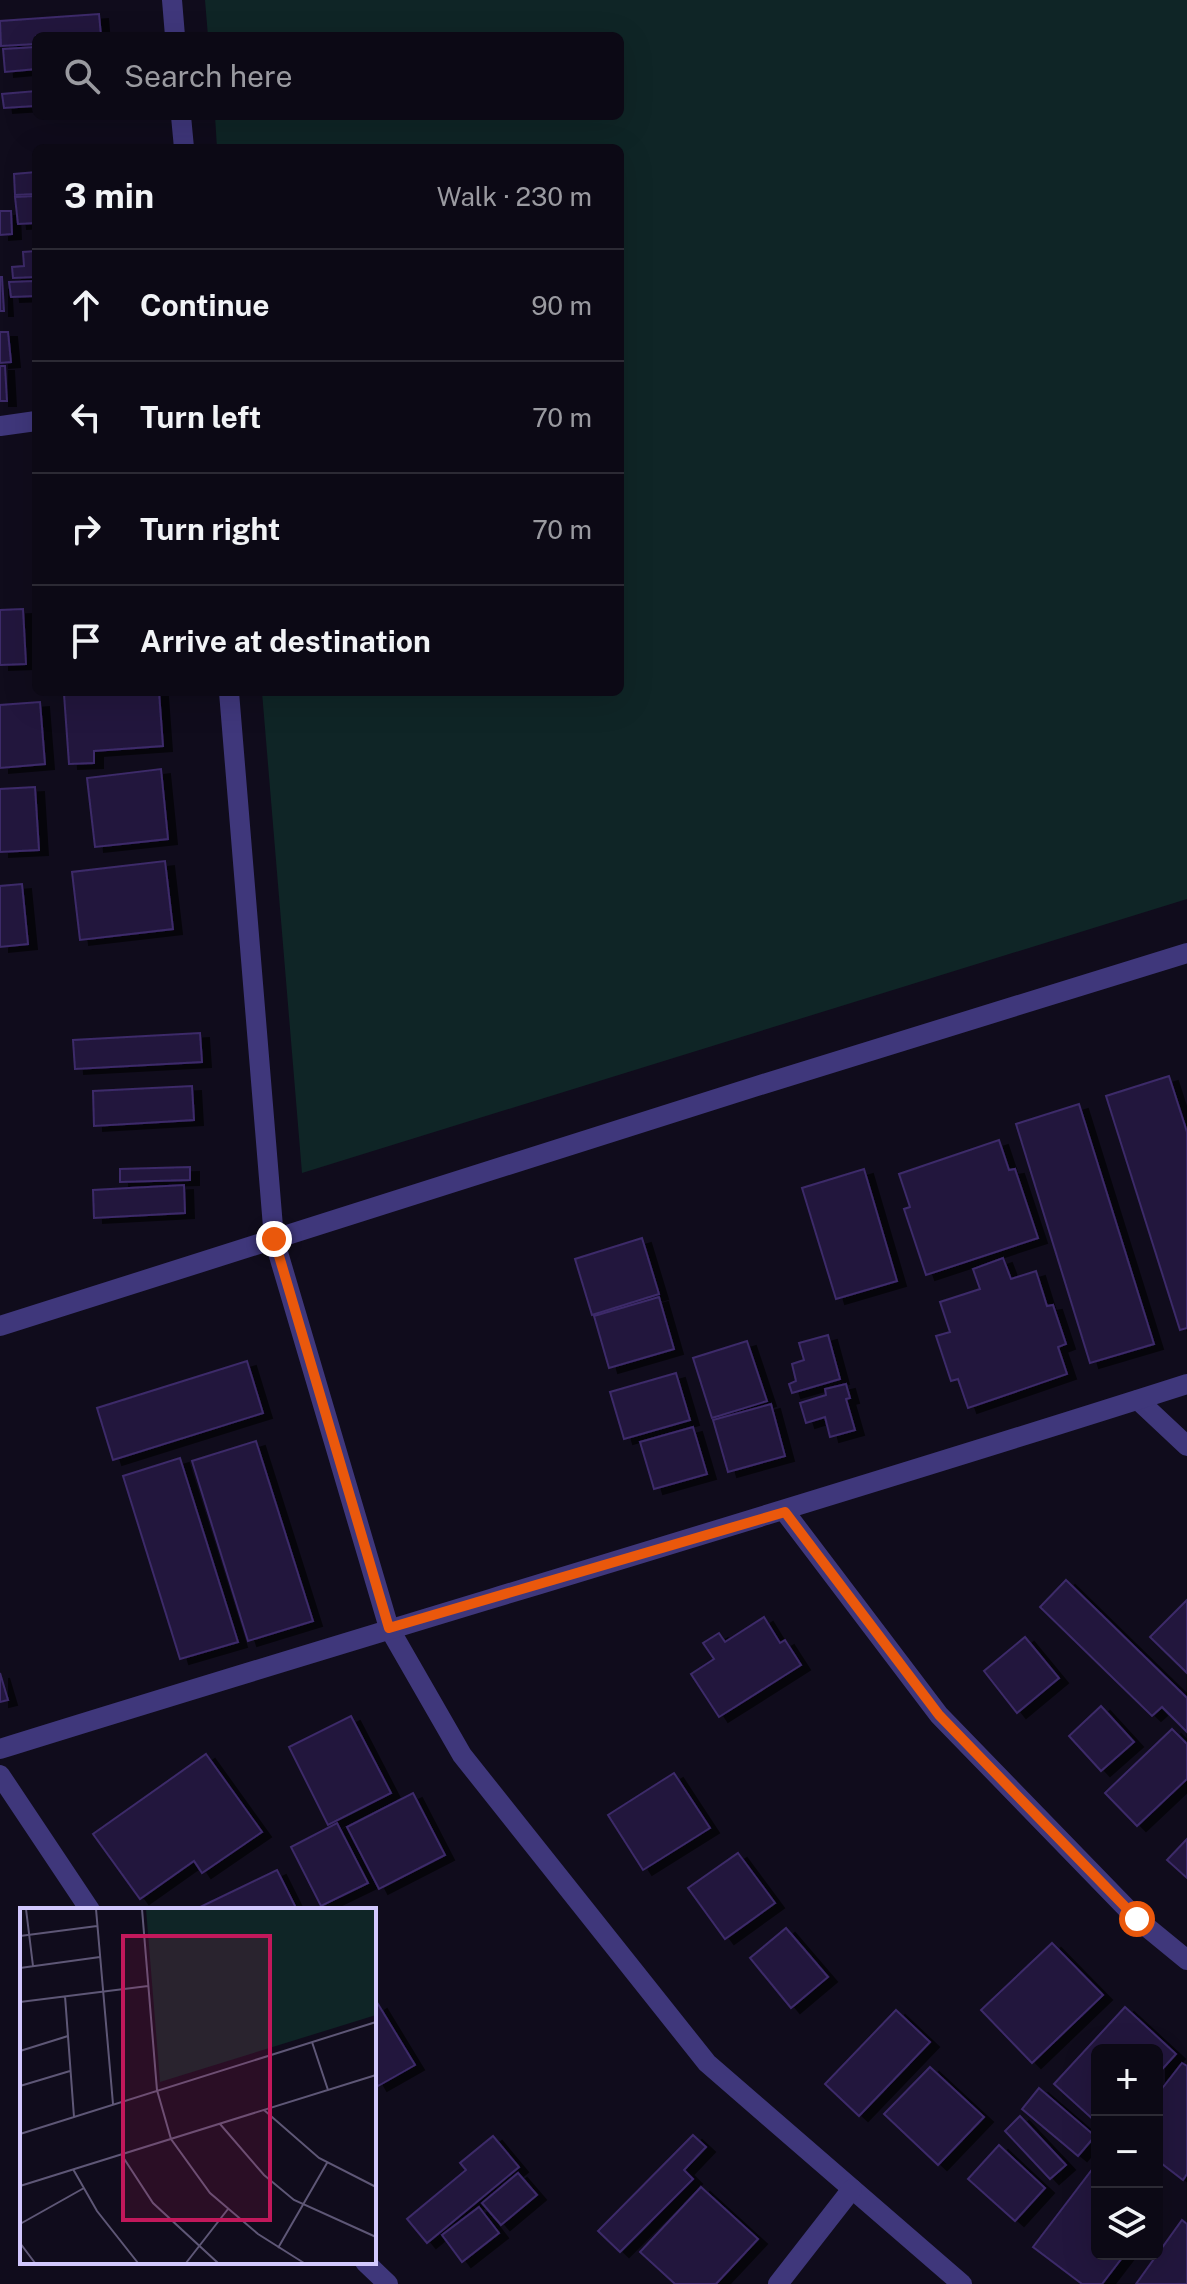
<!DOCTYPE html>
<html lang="en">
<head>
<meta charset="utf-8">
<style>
  body { margin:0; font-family:"Public Sans",sans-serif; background:#15121e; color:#f1f3f6 }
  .controls { position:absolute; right:24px; bottom:24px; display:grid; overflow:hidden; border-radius:12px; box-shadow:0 8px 32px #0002 }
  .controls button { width:72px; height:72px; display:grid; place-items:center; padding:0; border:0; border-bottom:2px solid #2c2a34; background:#0c0915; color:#f1f3f6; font:40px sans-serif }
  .stop { position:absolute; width:24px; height:24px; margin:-18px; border:6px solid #ea580c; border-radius:50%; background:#fff }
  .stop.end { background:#ea580c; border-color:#fff; box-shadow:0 2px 8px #0008 }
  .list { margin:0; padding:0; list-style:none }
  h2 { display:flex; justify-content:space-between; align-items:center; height:104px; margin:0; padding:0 32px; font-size:34px }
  h2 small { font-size:26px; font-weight:400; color:#9a9aa0 }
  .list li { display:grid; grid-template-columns:52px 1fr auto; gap:24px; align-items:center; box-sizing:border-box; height:112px; padding:0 32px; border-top:2px solid #2c2a34 }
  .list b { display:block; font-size:30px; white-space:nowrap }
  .list em { font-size:26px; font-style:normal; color:#9a9aa0 }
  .icon { flex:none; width:44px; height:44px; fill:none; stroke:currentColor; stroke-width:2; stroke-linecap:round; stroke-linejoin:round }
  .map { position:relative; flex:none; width:1187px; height:2284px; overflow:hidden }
  .search { position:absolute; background:#0c0915; box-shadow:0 8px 32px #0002; left:32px; top:32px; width:592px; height:88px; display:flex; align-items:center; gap:20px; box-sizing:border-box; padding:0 28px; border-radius:12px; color:#9a9aa0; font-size:30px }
  .panel { position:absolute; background:#0c0915; box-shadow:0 8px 32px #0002; left:32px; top:144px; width:592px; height:552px; border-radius:12px }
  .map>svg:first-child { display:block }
  .green { fill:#0f2526 }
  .building { fill:#22183d; stroke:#3c2a69; stroke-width:2; filter:url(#shadow) }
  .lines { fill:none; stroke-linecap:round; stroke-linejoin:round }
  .minor { stroke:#3f377b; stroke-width:20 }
  .route { stroke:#ea580c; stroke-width:10 }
  .inset-road { fill:none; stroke:#5e5776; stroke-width:2 }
  .view { fill:#c2185b; fill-opacity:0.15; stroke:#c2185b; stroke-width:4 }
  .inset-edge { fill:none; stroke:#d2c8fe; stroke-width:4 }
</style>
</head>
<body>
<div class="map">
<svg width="1187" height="2284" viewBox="0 0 1187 2284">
  <defs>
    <filter id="shadow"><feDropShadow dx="9" dy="5" stdDeviation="0" flood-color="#0009"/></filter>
  </defs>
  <rect width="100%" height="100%" fill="#100c1c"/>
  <polygon class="green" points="205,0 1187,0 1187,899 302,1173 262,692 620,692 620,148 217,148 215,116 620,116 620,36 208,36"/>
  <g class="building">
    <polygon points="99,14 101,36 36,36 36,44 1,46 0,21"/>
    <polygon points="36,47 36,69 5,72 3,49"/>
    <polygon points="36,91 36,114 34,106 4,108 2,94"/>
    <polygon points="36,172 36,194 15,195 14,174"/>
    <polygon points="36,196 36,223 18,224 15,197"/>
    <polygon points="0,211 11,211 12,234 0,235"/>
    <polygon points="36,251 36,277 13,278 12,267 24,266 23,252"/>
    <polygon points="0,277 2,277 4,311 0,311"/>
    <polygon points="36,281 36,296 11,297 9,282"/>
    <polygon points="0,332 8,332 11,362 0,363"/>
    <polygon points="0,366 5,366 7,401 0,401"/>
    <polygon points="23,609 26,664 0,665 0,610"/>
    <polygon points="92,692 159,692 163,746 94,751 94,763 69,764 64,694"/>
    <polygon points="40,702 45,764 0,768 0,705"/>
    <polygon points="161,769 168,839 95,847 87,778"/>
    <polygon points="35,787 39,850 0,852 0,789"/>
    <polygon points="165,861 173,929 80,940 72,872"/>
    <polygon points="22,884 28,944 0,947 0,886"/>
    <polygon points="200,1033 202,1062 75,1069 73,1040"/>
    <polygon points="1169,1076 1187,1132 1187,1328 1180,1330 1106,1096"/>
    <polygon points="192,1086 194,1120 94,1126 93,1091"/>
    <polygon points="1079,1104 1154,1344 1090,1363 1016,1124"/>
    <polygon points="999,1140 1009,1170 1015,1169 1038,1238 926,1275 904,1209 910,1207 899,1174"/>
    <polygon points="190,1167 190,1180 120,1182 120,1169"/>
    <polygon points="864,1169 897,1281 836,1299 802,1188"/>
    <polygon points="184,1185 185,1213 94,1218 93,1190"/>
    <polygon points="642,1238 659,1294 592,1315 575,1259"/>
    <polygon points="1003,1258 1011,1279 1036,1271 1047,1306 1053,1305 1066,1344 1058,1347 1067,1374 968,1408 958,1379 951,1381 936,1336 950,1332 940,1302 980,1289 973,1269"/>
    <polygon points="659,1297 674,1349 609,1368 594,1316"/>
    <polygon points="828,1335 840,1379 792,1393 789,1384 796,1381 792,1364 804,1360 799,1343"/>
    <polygon points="747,1341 767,1401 712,1418 693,1358"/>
    <polygon points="247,1361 263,1413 113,1460 97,1408"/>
    <polygon points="676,1373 690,1420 624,1439 610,1392"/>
    <polygon points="846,1384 850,1398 846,1399 855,1430 830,1437 825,1417 806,1423 800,1403 826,1395 825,1389"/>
    <polygon points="771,1404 785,1456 728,1472 713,1420"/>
    <polygon points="693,1427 707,1474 654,1489 640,1442"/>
    <polygon points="256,1441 313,1621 248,1641 192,1461"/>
    <polygon points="180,1458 238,1642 180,1659 123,1476"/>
    <polygon points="1066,1580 1187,1698 1187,1732 1162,1707 1152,1716 1040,1607"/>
    <polygon points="1187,1600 1187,1673 1150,1637"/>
    <polygon points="764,1617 780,1643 785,1640 801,1665 719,1717 691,1674 714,1659 703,1643 719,1633 725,1642"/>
    <polygon points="1025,1637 1059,1678 1017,1713 984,1671"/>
    <polygon points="0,1673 8,1700 0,1702"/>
    <polygon points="1101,1706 1134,1742 1101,1771 1069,1736"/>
    <polygon points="351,1716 391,1793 328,1825 289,1747"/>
    <polygon points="1172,1729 1187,1744 1187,1779 1137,1826 1105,1793"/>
    <polygon points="206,1754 262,1832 202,1873 194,1861 140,1899 93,1834"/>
    <polygon points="674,1773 710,1828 643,1870 608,1815"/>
    <polygon points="413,1793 445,1855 379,1889 347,1827"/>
    <polygon points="337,1823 368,1883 321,1906 291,1847"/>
    <polygon points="1187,1839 1187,1878 1167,1860"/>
    <polygon points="738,1853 775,1903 725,1939 688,1888"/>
    <polygon points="277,1870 297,1910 194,1910"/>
    <polygon points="786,1928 828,1977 791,2008 750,1958"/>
    <polygon points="1052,1943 1103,1995 1032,2063 981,2010"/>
    <polygon points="378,2004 415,2065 378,2086 374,2079 374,2007"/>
    <polygon points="1125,2007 1176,2054 1157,2075 1157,2050 1097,2050 1097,2123 1054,2084"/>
    <polygon points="896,2010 930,2042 859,2116 825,2084"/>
    <polygon points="1182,2063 1187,2066 1187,2174 1183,2180 1157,2160 1157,2095"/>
    <polygon points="930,2067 984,2117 938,2165 884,2114"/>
    <polygon points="1039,2088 1095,2136 1078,2156 1022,2109"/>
    <polygon points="1020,2116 1066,2165 1050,2179 1005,2131"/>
    <polygon points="693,2135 706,2147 684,2170 693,2179 620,2252 598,2231"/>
    <polygon points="493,2136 519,2167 427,2243 407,2219 466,2170 460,2163"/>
    <polygon points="999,2145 1045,2188 1015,2221 968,2179"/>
    <polygon points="1097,2163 1097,2254 1125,2254 1102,2284 1082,2284 1033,2247"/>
    <polygon points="518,2173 537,2195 501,2225 482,2203"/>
    <polygon points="701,2187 758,2239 716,2284 675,2284 640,2252"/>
    <polygon points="479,2207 499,2233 462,2262 442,2235"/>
    <polygon points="1182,2220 1187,2224 1187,2284 1136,2284"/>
  </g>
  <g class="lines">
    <g class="minor">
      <polyline points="172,0 175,36"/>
      <polyline points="181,116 184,148"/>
      <polyline points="0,426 36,421"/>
      <polyline points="229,692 274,1239 389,1628 462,1755 707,2063 962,2284"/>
      <polyline points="0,1326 757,1086 1187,953"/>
      <polyline points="1138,1400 1187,1446"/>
      <polyline points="785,1512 939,1715 1137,1919 1187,1960"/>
      <path d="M0 1749C395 1626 793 1510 1187 1384"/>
      <polyline points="0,1775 90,1910"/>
      <polyline points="365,2262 388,2284"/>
      <polyline points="778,2284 852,2189"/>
    </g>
  </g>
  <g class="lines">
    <polyline class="route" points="274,1239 389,1628 785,1512 939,1715 1137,1919"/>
  </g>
  <g transform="translate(20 1908)">
    <rect width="356" height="356" fill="#100c1c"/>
    <path d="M126 1H356V107L140 174Z" fill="#0f2526"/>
    <path class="inset-road" d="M6 1 13 58M76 1 93 196M122 1 137 182 151 231 190 285 238 326 284 355M0 28 77 18M0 60 80 49M45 88 54 209M0 94 128 78M292 134 308 182M0 143 48 128M0 178 50 163M244 202 299 250 356 279M200 216 244 267 274 292 356 329M0 226 356 114M101 246 133 295 198 355M53 261 77 303 118 355M0 278 356 167M0 316 64 280M0 335 15 355M258 340 307 255M166 355 208 301"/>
    <path class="view" d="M103 28H250V312H103Z"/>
    <rect width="356" height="356" class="inset-edge"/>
  </g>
</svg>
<div class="controls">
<button>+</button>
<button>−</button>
<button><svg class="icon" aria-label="layers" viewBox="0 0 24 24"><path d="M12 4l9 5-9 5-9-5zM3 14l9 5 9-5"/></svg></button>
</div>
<div class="stop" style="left:1137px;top:1919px"></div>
<div class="stop end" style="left:274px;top:1239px"></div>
<div class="search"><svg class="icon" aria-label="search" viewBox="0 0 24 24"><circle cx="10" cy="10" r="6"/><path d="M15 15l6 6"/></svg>Search here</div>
<section class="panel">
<h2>3 min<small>Walk · 230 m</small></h2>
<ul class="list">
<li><svg class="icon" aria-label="ahead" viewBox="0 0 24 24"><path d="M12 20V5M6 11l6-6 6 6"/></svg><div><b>Continue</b></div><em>90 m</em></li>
<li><svg class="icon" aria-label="left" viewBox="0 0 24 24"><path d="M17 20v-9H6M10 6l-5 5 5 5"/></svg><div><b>Turn left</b></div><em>70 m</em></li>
<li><svg class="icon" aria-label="right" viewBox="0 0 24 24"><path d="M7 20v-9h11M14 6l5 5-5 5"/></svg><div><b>Turn right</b></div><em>70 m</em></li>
<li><svg class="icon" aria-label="arrive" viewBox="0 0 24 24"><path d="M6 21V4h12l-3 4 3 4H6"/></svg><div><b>Arrive at destination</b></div></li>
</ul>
</section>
</div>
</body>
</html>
